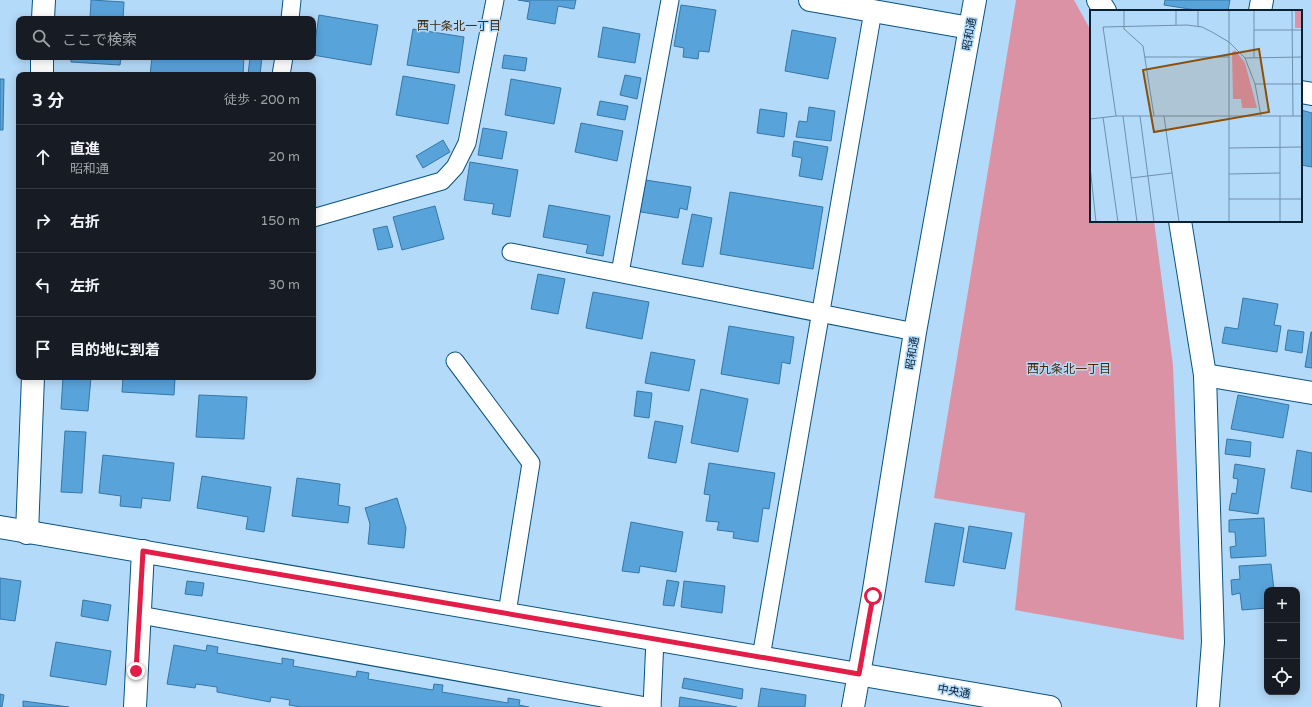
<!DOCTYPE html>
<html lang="ja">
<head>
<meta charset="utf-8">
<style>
  body { margin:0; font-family:"Varela Round","Noto Sans JP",sans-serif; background:#242831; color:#f1f3f6 }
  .controls { position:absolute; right:12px; bottom:12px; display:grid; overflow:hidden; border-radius:8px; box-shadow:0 2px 10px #0003 }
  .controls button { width:36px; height:36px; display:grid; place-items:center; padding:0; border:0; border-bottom:1px solid #363941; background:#171b24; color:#f1f3f6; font:20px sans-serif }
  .stop { position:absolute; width:12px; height:12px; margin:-9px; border:3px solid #e11d48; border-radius:50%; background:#fff }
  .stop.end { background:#e11d48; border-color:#fff; box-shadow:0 1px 4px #0008 }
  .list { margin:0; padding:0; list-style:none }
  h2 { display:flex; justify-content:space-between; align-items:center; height:52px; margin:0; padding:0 16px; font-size:17px }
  h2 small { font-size:13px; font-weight:400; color:#9ea1a6 }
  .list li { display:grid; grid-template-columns:26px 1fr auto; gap:12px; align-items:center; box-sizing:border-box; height:64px; padding:0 16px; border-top:1px solid #363941 }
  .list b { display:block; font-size:15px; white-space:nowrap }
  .list p { margin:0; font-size:13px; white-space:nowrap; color:#9ea1a6 }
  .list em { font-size:13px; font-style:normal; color:#9ea1a6 }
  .icon { flex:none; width:22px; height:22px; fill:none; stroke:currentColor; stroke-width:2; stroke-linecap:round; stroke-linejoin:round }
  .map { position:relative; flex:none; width:1312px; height:707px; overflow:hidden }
  .search { position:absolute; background:#171b24; box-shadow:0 2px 10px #0003; left:16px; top:16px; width:300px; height:44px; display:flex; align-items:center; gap:10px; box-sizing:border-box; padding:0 14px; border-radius:8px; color:#9ea1a6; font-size:15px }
  .panel { position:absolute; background:#171b24; box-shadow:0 2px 10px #0003; left:16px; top:72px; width:300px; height:308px; border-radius:8px }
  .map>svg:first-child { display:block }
  .green { fill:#db92a5 }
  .building { fill:#59a3db; stroke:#3677a5 }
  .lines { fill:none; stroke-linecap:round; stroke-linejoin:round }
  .service-casing { stroke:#09537f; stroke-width:19 }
  .minor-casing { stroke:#09537f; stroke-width:24 }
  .tertiary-casing { stroke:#09537f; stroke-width:24 }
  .service { stroke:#fff; stroke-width:17 }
  .minor { stroke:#fff; stroke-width:22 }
  .tertiary { stroke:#fff; stroke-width:22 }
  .route { stroke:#e11d48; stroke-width:5 }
  .labels { text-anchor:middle; stroke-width:3; stroke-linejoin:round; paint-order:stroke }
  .street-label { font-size:11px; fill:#072235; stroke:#b4daf9 }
  .neighbourhood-label { font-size:12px; fill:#432709; stroke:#b4daf9 }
  .inset-road { fill:none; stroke:#6f90ab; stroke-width:1 }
  .view { fill:#8b510b; fill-opacity:0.15; stroke:#8b510b; stroke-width:2 }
  .inset-edge { fill:none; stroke:#072235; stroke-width:2 }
</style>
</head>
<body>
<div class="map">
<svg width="1312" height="707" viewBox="0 0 1312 707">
  <rect width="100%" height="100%" fill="#b4daf9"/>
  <polygon class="green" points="1016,0 1074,0 1091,31 1091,221 1154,221 1173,365 1184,640 1015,610 1025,513 934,498"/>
  <g class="building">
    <polygon points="91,0 124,2 123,19 90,19"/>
    <polygon points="518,0 576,0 574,9 558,6 555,24 527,19 530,2"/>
    <polygon points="1165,0 1230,0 1228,11 1202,11 1164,5"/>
    <polygon points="681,5 716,10 709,52 699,51 698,59 683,57 684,48 674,46"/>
    <polygon points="319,15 378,25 371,65 313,55"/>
    <polygon points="603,27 640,34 635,63 598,57"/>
    <polygon points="413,29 464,37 459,73 407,65"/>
    <polygon points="792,30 836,38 828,79 785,71"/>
    <polygon points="504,55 527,58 525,71 502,68"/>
    <polygon points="71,57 121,57 120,65 71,62"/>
    <polygon points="152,57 244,57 243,75 150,75"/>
    <polygon points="250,57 262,57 260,75 248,75"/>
    <polygon points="625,75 641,78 637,99 620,95"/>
    <polygon points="403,76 455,85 448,124 396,115"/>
    <polygon points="0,79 4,79 3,130 0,130"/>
    <polygon points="511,79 561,88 554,124 505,115"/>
    <polygon points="600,101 628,106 625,120 597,115"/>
    <polygon points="809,107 835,111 831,141 796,137 799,121 807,122"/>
    <polygon points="760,109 787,113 784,137 757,133"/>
    <polygon points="1301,110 1312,113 1312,167 1301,165"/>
    <polygon points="581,123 623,131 617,161 575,152"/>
    <polygon points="483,128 507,132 502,159 478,155"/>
    <polygon points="443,140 450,152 423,168 416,156"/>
    <polygon points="794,141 828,147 822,180 799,176 802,158 792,156"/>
    <polygon points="470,162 518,170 510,217 492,214 494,204 464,200"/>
    <polygon points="639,179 691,187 687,210 680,208 678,218 635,211"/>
    <polygon points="730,192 823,207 813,269 720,254"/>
    <polygon points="549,205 610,216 603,256 586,253 588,245 543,237"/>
    <polygon points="435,206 444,239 402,250 393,217"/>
    <polygon points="692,214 712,218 703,267 682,264"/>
    <polygon points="387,226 393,247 378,250 373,229"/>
    <polygon points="538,274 565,279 558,314 531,309"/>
    <polygon points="593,292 649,302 642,339 586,328"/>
    <polygon points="1243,298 1278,304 1274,325 1281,326 1277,352 1222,343 1225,327 1238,329"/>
    <polygon points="729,326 794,337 790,364 782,362 779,384 721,374"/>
    <polygon points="1288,330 1304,332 1302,353 1285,350"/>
    <polygon points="1311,332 1312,332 1312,368 1305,367"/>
    <polygon points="651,352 695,360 689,391 645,383"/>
    <polygon points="63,377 91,377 88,411 61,409"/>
    <polygon points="123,377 175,378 174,395 122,392"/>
    <polygon points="701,389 748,399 738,452 691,443"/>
    <polygon points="637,391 652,393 649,418 634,416"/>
    <polygon points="199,395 247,397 244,439 196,437"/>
    <polygon points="1238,395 1289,405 1283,438 1231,429"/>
    <polygon points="655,421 683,426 676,463 648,458"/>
    <polygon points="65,431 86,432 82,493 61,492"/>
    <polygon points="1227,439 1251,442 1250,457 1225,454"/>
    <polygon points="1297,450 1312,453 1312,492 1291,488"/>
    <polygon points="103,455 174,463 170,501 142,498 141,508 120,506 121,496 99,493"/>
    <polygon points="709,463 775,473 769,509 763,508 758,542 733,538 734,532 717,530 719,522 706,521 710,495 704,494"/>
    <polygon points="1235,464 1265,469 1258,514 1229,510 1232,493 1236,494 1238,479 1233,478"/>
    <polygon points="202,476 271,487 264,532 246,529 248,517 197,508"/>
    <polygon points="297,478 340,484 338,505 350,507 348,523 292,516"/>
    <polygon points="397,498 406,528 404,548 368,544 370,524 365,508"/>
    <polygon points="1264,518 1266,556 1231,558 1230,547 1236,546 1235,532 1229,532 1229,520"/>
    <polygon points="631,522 683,532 676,572 640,566 639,573 622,571"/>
    <polygon points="935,523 964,528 954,586 925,582"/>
    <polygon points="969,526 1012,533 1005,569 963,562"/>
    <polygon points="1271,564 1274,590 1267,590 1267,608 1242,610 1240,593 1232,595 1231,580 1240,579 1239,566"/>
    <polygon points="0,578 21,581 15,621 0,619"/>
    <polygon points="667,580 679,582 674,606 663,605"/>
    <polygon points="187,581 204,583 202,596 185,594"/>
    <polygon points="684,581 725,586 722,613 681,607"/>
    <polygon points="83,600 111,605 108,621 81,616"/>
    <polygon points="56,642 111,651 106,685 50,676"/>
    <polygon points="174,645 206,651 207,645 218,647 217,653 282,664 282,658 294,660 293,666 356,677 357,671 369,673 368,679 433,690 434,684 443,685 442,692 508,703 508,698 520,700 519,705 529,707 301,707 289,705 290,700 271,697 270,702 217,692 217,687 196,684 195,688 167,684"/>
    <polygon points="684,678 743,689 742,699 682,688"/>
    <polygon points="761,688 806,695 805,707 758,707"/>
    <polygon points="0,694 4,695 2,707 0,707"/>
    <polygon points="680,697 737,707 679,707"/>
    <polygon points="23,701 69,707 23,707"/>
  </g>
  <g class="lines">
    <g class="service-casing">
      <g id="service">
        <polyline points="290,19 292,0"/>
        <polyline points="281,75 284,57"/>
        <polyline points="313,218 442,181 455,167 467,143 495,0"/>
        <polyline points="511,252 915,332"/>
        <polyline points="620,273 670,0"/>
        <polyline points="455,361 531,463 507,613"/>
        <polyline points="140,615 652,707"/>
        <polyline points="761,657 873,11"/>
        <polyline points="652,707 655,639"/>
      </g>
    </g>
    <g class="minor-casing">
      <g id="minor">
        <polyline points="810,0 970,28"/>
        <polyline points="1098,0 1105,11"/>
        <polyline points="1260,11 1262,0"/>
        <polyline points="1180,221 1205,375 1213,642 1208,707"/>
        <polyline points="1205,375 1312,393"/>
        <polyline points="135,707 143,551"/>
      </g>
    </g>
    <g class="tertiary-casing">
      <g id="tertiary">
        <polyline points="43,19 44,0"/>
        <polyline points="42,75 42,57"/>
        <polyline points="1301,92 1312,94"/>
        <polyline points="0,527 1050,707"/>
        <polyline points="27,533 33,377"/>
        <polyline points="853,707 873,596 915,332 975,0"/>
      </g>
    </g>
    <use href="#service" class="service"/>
    <use href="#minor" class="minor"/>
    <use href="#tertiary" class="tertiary"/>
  </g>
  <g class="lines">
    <polyline class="route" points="136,671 143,551 859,674 873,596"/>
  </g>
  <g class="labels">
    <g class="street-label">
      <text transform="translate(969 34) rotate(-80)" y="4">昭和通</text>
      <text transform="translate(912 353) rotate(-81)" y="4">昭和通</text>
      <text transform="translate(954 691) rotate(10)" y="4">中央通</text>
    </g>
    <g class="neighbourhood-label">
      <text x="459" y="30">西十条北一丁目</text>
      <text x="1069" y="373">西九条北一丁目</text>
    </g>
  </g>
  <g transform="translate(1090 10)">
    <rect width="212" height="212" fill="#b4daf9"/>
    <path d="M205 0H212V18H205ZM145 40 155 53 167 98H152L151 89H143L142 42Z" fill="#db92a5"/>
    <path class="inset-road" d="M34 0V19L53 36 64 106M86 0V15M139 0V212M202 0 203 106M108 16V0M164 20H212M55 47H139M155 48 212 47M164 48V0M165 74H212M26 106 13 17 97 15 112 17 122 22 139 32 155 48 165 74 171 106M33 106 47 212M50 106 64 212M74 106 89 212M190 106V212M13 107 28 212M0 109 26 106H212M139 138 212 137M0 156 6 212M139 164 190 163M41 168 82 163M139 189H212"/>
    <path class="view" d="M169 39 179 102 64 122 53 60Z"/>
    <rect width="212" height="212" class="inset-edge"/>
  </g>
</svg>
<div class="controls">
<button>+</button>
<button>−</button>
<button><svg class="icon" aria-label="locate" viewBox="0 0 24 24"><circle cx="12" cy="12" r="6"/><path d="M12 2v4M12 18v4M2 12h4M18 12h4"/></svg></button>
</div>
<div class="stop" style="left:873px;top:596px"></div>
<div class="stop end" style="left:136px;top:671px"></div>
<div class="search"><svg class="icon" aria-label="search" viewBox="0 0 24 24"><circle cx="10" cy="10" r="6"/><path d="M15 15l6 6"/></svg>ここで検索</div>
<section class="panel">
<h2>3 分<small>徒歩 · 200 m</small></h2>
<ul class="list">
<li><svg class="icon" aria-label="ahead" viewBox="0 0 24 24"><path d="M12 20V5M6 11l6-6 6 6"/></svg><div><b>直進</b><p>昭和通</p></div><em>20 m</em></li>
<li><svg class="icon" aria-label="right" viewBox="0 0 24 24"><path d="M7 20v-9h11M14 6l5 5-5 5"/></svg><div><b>右折</b></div><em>150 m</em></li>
<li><svg class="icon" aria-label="left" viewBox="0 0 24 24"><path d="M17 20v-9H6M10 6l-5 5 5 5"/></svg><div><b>左折</b></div><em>30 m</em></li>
<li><svg class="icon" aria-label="arrive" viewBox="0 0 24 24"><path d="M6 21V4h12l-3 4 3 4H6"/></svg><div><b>目的地に到着</b></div></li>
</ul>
</section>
</div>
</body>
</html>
